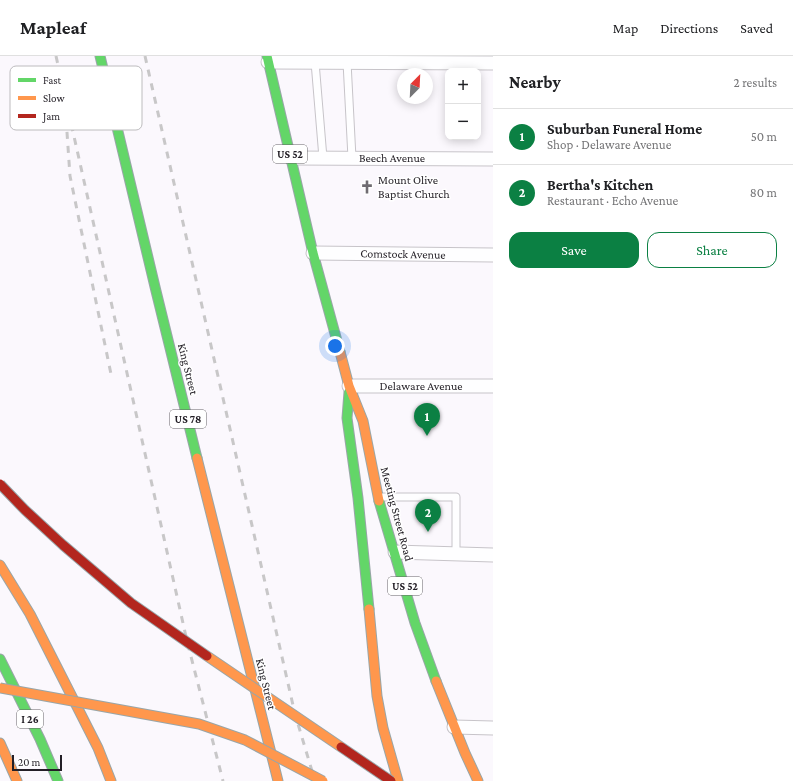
<!DOCTYPE html>
<html lang="en">
<head>
<meta charset="utf-8">
<style>
  body { margin:0; font-family:"Crimson Pro",serif; background:#f2f2f2; color:#202124 }
  .controls { position:absolute; right:12px; top:12px; display:grid; overflow:hidden; border-radius:8px; box-shadow:0 2px 10px #0003 }
  .controls button { width:36px; height:36px; display:grid; place-items:center; padding:0; border:0; border-bottom:1px solid #e0e0e0; background:#fff; color:#202124; font:20px sans-serif }
  .compass { position:absolute; left:397px; top:12px; width:36px; height:36px; border-radius:50%; background:#fff; box-shadow:0 2px 10px #0003; rotate:24deg }
  .scale { position:absolute; left:12px; bottom:10px; width:50px; box-sizing:border-box; padding-left:4px; border:2px solid #231f26; border-top:0; font-size:11px; line-height:14px; white-space:nowrap; color:#231f26; -webkit-text-stroke:3px #fff; paint-order:stroke }
  .you { position:absolute; left:335px; top:290px; width:14px; height:14px; margin:-10px; border:3px solid #fff; border-radius:50%; background:#1a73e8; box-shadow:0 0 0 6px #1a73e833 }
  .badge { display:grid; place-items:center; width:26px; height:26px; border-radius:50%; background:#0b8043; color:#fff; font-size:13px; font-weight:700 }
  .pin { position:absolute; translate:-50% -33px; filter:drop-shadow(0 1px 2px #0008) }
  .pin::after { content:''; position:absolute; top:21px; width:14px; height:12px; background:inherit; clip-path:polygon(0 0,100% 0,50% 100%) }
  .list { margin:0; padding:0; list-style:none }
  h2 { display:flex; justify-content:space-between; align-items:center; height:52px; margin:0; padding:0 16px; font-size:17px }
  h2 small { font-size:13px; font-weight:400; color:#757577 }
  .list li { display:grid; grid-template-columns:26px 1fr auto; gap:12px; align-items:center; box-sizing:border-box; height:56px; padding:0 16px; border-top:1px solid #e0e0e0 }
  .list b { display:block; font-size:15px; white-space:nowrap }
  .list p { margin:0; font-size:13px; white-space:nowrap; color:#757577 }
  .list em { font-size:13px; font-style:normal; color:#757577 }
  .actions { display:flex; gap:8px; padding:12px 16px }
  .actions a { flex:1; padding:9px 0; border:1px solid #0b8043; border-radius:12px; text-align:center; font-size:14px; color:#0b8043 }
  .actions .main { background:#0b8043; color:#fff }
  .map { position:relative; flex:none; width:493px; height:725px; overflow:hidden }
  header { display:flex; align-items:center; gap:24px; box-sizing:border-box; height:56px; padding:0 20px; background:#fff; border-bottom:1px solid #e0e0e0 }
  header strong { font-size:19px }
  nav { display:flex; gap:22px; margin-inline-start:auto; font-size:14px }
  main { display:flex }
  aside { flex:1; background:#fff }
  .map>svg:first-child { display:block }
  .lines { fill:none; stroke-linecap:round; stroke-linejoin:round }
  .lane-casing { stroke:#c7c4c9; stroke-width:9 }
  .street-casing { stroke:#c7c4c9; stroke-width:15 }
  .fast-casing { stroke:#99a6a8; stroke-width:11 }
  .slow-casing { stroke:#99a6a8; stroke-width:11 }
  .lane { stroke:#fefeff; stroke-width:7 }
  .street { stroke:#fefeff; stroke-width:13 }
  .fast { stroke:#63d668; stroke-width:9 }
  .slow { stroke:#ff974d; stroke-width:9 }
  .rail { stroke:#c8c7c8; stroke-width:3; stroke-dasharray:7 7; stroke-linecap:butt }
  .slow-bridge-casing { stroke:#99a6a8; stroke-width:11; stroke-linecap:butt }
  .jam-bridge-casing { stroke:#99a6a8; stroke-width:11; stroke-linecap:butt }
  .slow-bridge { stroke:#ff974d; stroke-width:9 }
  .jam-bridge { stroke:#b3261e; stroke-width:9 }
  .labels { text-anchor:middle; stroke-width:3; stroke-linejoin:round; paint-order:stroke }
  .shield { fill:#fff; stroke:#656267; stroke-width:1 }
  .shield-label { font-size:11px; font-weight:bold; fill:#231f26 }
  .street-label { font-size:12px; fill:#231f26; stroke:#fff }
  .poi-label { font-size:12px; fill:#231f26; stroke:#fff; text-anchor:start }
  .key { fill:#fff; stroke:#bdbcbe; stroke-width:1 }
  .key-label { font-size:11px; fill:#231f26 }
</style>
</head>
<body>
<header>
<strong>Mapleaf</strong>
<nav><a>Map</a><a>Directions</a><a>Saved</a></nav>
</header>
<main>
<div class="map">
<svg width="493" height="725" viewBox="0 0 493 725">
  <rect width="100%" height="100%" fill="#fbf8fd"/>
  <g class="lines">
    <g class="lane-casing">
      <g id="lane">
        <polyline points="315,6 323,102"/>
        <polyline points="347,6 352,102"/>
        <polyline points="380,441 456,441 456,498"/>
      </g>
    </g>
    <g class="street-casing">
      <g id="street">
        <polyline points="268,6 493,7"/>
        <polyline points="291,102 493,103"/>
        <polyline points="313,197 493,199"/>
        <polyline points="349,330 493,330"/>
        <polyline points="395,496 493,499"/>
        <polyline points="454,671 493,672"/>
      </g>
    </g>
    <g class="fast-casing">
      <g id="fast">
        <polyline points="100,0 156,235 197,402"/>
        <polyline points="267,0 313,197 340,296"/>
        <polyline points="349,336 347,362 358,442 369,553"/>
        <polyline points="379,445 415,567 436,625"/>
        <polyline points="0,603 40,683 58,725"/>
      </g>
    </g>
    <g class="slow-casing">
      <g id="slow">
        <polyline points="340,296 349,330 363,365 379,445"/>
        <polyline points="197,402 278,725"/>
        <polyline points="0,509 30,558 98,692 111,725"/>
        <polyline points="369,553 377,640 383,672 398,725"/>
        <polyline points="436,625 465,697 478,725"/>
        <polyline points="0,687 17,725"/>
      </g>
    </g>
    <use href="#lane" class="lane"/>
    <use href="#street" class="street"/>
    <use href="#fast" class="fast"/>
    <use href="#slow" class="slow"/>
    <g class="rail">
      <polyline points="56,0 187,585 223,725"/>
      <polyline points="145,0 295,658 315,725"/>
      <polyline points="66,62 70,120 111,318"/>
    </g>
    <g class="slow-bridge-casing">
      <g id="slow-bridge">
        <polyline points="207,600 341,691"/>
        <polyline points="0,632 199,668 245,684 323,725"/>
      </g>
    </g>
    <g class="jam-bridge-casing">
      <g id="jam-bridge">
        <polyline points="0,428 25,454 63,489 131,547 207,600"/>
        <polyline points="341,691 391,725"/>
      </g>
    </g>
    <use href="#slow-bridge" class="slow-bridge"/>
    <use href="#jam-bridge" class="jam-bridge"/>
  </g>
  <defs>
    <g id="church-bare" transform="scale(1.08)"><path d="M-1.2-6h2.4v3.5h3.3v2.4h-3.3V6h-2.4V-.1h-3.3v-2.4h3.3Z" fill="#6f6b71" stroke="#fff" stroke-width="2.5" paint-order="stroke"/></g>
  </defs>
  <g fill-rule="evenodd">
    <use href="#church-bare" x="367" y="131"/>
  </g>
  <g class="labels">
    <g class="shield">
      <rect x="273" y="89" width="34" height="18" rx="3"/>
      <rect x="170" y="354" width="36" height="18" rx="3"/>
      <rect x="388" y="521" width="34" height="18" rx="3"/>
      <rect x="17" y="654" width="26" height="18" rx="3"/>
    </g>
    <g class="shield-label">
      <text x="290" y="102">US 52</text>
      <text x="188" y="367">US 78</text>
      <text x="405" y="534">US 52</text>
      <text x="30" y="667">I 26</text>
    </g>
    <g class="street-label">
      <text x="392" y="106">Beech Avenue</text>
      <text transform="translate(403 198) rotate(1)" y="4">Comstock Avenue</text>
      <text transform="translate(188 313) rotate(76)" y="4">King Street</text>
      <text x="421" y="334">Delaware Avenue</text>
      <text transform="translate(397 458) rotate(75)" y="4">Meeting Street Road</text>
      <text transform="translate(266 628) rotate(76)" y="4">King Street</text>
    </g>
    <g class="poi-label">
      <text x="378" y="128">Mount Olive<tspan x="378" dy="14">Baptist Church</tspan></text>
    </g>
  </g>
  <rect x="10" y="10" width="132" height="64" rx="6" class="key"/>
  <rect x="18" y="22" width="18" height="4" fill="#63d668"/>
  <rect x="18" y="40" width="18" height="4" fill="#ff974d"/>
  <rect x="18" y="58" width="18" height="4" fill="#b3261e"/>
  <g class="key-label">
    <text x="43" y="28">Fast</text>
    <text x="43" y="46">Slow</text>
    <text x="43" y="64">Jam</text>
  </g>
</svg>
<div class="controls">
<button>+</button>
<button>−</button>
</div>
<svg class="compass" viewBox="-18 -18 36 36"><path d="M0-13l5 13h-10z" fill="#e53935"/><path d="M0 13l5-13h-10z" fill="#757577"/></svg>
<div class="scale">20 m</div>
<div class="you"></div>
<div class="pin badge" style="left:427px;top:380px">1</div>
<div class="pin badge" style="left:428px;top:476px">2</div>
</div>
<aside>
<h2>Nearby<small>2 results</small></h2>
<ul class="list">
<li><span class="badge">1</span><div><b>Suburban Funeral Home</b><p>Shop · Delaware Avenue</p></div><em>50 m</em></li>
<li><span class="badge">2</span><div><b>Bertha's Kitchen</b><p>Restaurant · Echo Avenue</p></div><em>80 m</em></li>
</ul>
<div class="actions"><a class="main">Save</a><a>Share</a></div>
</aside>
</main>
</body>
</html>
